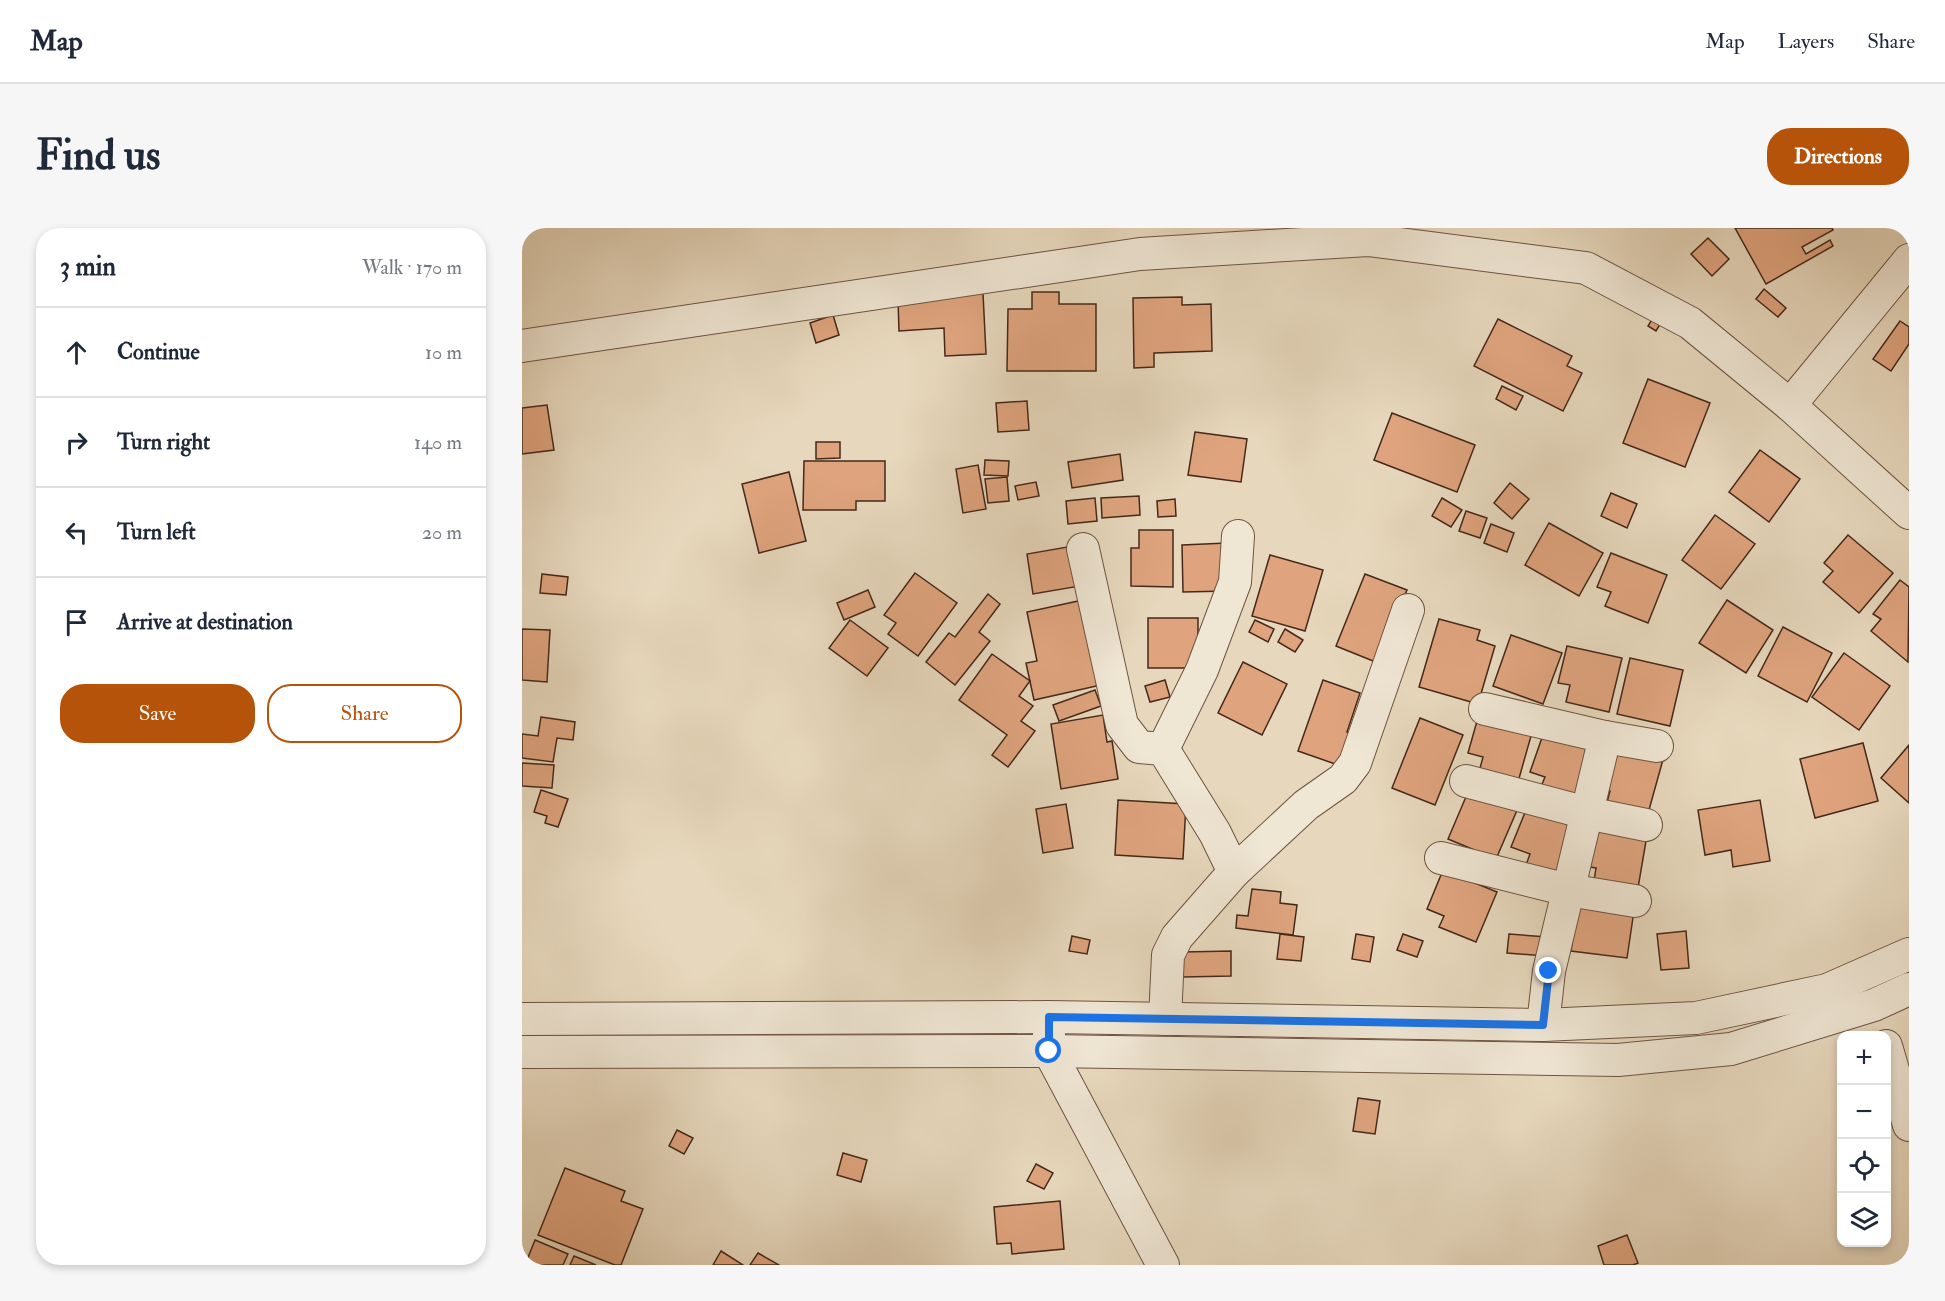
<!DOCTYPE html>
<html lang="en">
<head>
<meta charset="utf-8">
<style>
  body { margin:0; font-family:"IM FELL Double Pica",serif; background:#f6f6f7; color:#1f2937 }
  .controls { position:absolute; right:18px; bottom:18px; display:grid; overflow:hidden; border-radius:12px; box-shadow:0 3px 9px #0003 }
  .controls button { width:54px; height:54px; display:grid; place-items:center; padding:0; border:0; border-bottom:2px solid #e0e1e3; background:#fff; color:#1f2937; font:30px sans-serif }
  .stop { position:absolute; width:18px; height:18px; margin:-14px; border:4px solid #1a73e8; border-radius:50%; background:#fff }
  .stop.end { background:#1a73e8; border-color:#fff; box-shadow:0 2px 6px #0008 }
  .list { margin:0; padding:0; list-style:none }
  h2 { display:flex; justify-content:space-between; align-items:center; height:78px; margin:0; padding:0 24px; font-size:26px }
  h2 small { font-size:20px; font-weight:400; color:#747a83 }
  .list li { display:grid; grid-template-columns:39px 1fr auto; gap:18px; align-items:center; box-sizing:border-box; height:90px; padding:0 24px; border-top:2px solid #e0e1e3 }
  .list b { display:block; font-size:22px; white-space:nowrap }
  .list em { font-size:20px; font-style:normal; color:#747a83 }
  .actions { display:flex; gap:12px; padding:18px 24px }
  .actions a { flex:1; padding:14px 0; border:2px solid #b45309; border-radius:24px; text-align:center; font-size:21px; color:#b45309 }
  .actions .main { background:#b45309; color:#fff }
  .icon { flex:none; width:33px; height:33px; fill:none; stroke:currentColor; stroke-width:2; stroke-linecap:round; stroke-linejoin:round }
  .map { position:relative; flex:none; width:1387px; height:1037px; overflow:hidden; border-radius:24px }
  header { display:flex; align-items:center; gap:36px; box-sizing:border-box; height:84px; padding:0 30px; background:#fff; border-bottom:2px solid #e0e1e3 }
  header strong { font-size:28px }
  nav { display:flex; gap:33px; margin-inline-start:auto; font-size:21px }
  .intro { display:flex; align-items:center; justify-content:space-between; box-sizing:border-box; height:144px; padding:0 36px }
  h1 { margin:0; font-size:42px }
  .button { padding:15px 27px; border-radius:24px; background:#b45309; color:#fff; font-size:21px; font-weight:700 }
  main { display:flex; gap:36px; padding:0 36px }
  aside { flex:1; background:#fff; border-radius:24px; box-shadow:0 3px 9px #0003 }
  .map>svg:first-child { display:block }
  .building { fill:#dfa47e; stroke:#452819; stroke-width:1.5 }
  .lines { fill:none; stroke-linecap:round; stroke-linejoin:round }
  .minor-casing { stroke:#6e5442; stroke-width:34 }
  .minor { stroke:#efe6d4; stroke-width:32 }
  .route { stroke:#1a73e8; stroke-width:8 }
</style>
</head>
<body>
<header>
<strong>Map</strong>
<nav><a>Map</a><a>Layers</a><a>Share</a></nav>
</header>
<div class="intro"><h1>Find us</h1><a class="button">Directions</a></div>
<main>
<aside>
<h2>3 min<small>Walk · 170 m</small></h2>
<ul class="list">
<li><svg class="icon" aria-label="ahead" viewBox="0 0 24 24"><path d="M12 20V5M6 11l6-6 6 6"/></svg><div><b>Continue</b></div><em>10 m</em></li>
<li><svg class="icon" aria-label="right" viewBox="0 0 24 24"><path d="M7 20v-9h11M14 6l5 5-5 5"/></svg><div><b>Turn right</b></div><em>140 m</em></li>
<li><svg class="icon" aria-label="left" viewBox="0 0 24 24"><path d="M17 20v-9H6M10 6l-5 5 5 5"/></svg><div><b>Turn left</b></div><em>20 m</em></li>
<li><svg class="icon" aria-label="arrive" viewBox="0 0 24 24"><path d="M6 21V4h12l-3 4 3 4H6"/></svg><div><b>Arrive at destination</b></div></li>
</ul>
<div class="actions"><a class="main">Save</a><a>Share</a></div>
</aside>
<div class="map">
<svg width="1387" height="1037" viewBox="0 0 1387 1037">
  <rect width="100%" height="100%" fill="#e7d8bd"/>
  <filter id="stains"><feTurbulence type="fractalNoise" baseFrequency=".00333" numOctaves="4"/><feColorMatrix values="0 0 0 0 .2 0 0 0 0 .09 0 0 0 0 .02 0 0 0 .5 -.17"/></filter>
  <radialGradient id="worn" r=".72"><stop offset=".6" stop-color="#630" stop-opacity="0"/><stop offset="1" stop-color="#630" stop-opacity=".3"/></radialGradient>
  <g class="building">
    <polygon points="1213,0 1310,0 1311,2 1280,19 1284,26 1308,12 1311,18 1244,56"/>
    <polygon points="1186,10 1207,31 1190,48 1169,26"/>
    <polygon points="1242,61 1264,80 1256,89 1234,71"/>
    <polygon points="510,64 537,64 537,76 574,76 574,143 485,143 486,81 510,81"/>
    <polygon points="461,65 464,126 423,128 422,100 377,103 376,71"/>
    <polygon points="660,69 660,77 689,76 690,123 632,125 632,139 612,140 611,70"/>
    <polygon points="1135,83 1143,88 1134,103 1126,98"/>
    <polygon points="311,87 317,107 294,115 288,95"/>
    <polygon points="976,91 1050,128 1045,138 1060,145 1041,183 952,138"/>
    <polygon points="1378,93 1387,99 1387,116 1369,143 1351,131"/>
    <polygon points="1126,151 1188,175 1163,239 1101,215"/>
    <polygon points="980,158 1001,168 994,182 974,171"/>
    <polygon points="505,173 507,202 476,204 474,175"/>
    <polygon points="25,177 32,222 0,226 0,180"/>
    <polygon points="870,185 953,217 935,264 852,232"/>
    <polygon points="673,204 725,211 719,254 666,247"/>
    <polygon points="294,214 318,214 318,230 294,231"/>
    <polygon points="1238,222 1278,251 1247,294 1207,264"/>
    <polygon points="598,226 601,252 550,260 546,234"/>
    <polygon points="463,232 487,233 486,248 462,247"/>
    <polygon points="282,233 363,233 363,273 334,273 334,282 281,282"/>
    <polygon points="456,237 464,281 441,285 434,241"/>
    <polygon points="267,244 284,313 237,325 220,256"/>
    <polygon points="485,249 487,273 466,275 463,251"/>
    <polygon points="514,254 517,268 496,272 493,258"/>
    <polygon points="988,255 1007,271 990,291 972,275"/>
    <polygon points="1089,265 1115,276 1105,300 1079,288"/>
    <polygon points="617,268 618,287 580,290 579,270"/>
    <polygon points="573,270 575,293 546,296 544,273"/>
    <polygon points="920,270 940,282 929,299 910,288"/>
    <polygon points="653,271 654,288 636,289 635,273"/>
    <polygon points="944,283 965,290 958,310 937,303"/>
    <polygon points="1193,287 1233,316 1199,361 1160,332"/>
    <polygon points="1027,295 1081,325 1057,368 1003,337"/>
    <polygon points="969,296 992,305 985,324 962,315"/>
    <polygon points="617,302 651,302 651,359 609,358 609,320 617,320"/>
    <polygon points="1326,307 1371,345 1337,385 1301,354 1311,343 1302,335"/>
    <polygon points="705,315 706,363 661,364 660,317"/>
    <polygon points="551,318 558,358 511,366 505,326"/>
    <polygon points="1089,325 1145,347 1126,395 1083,378 1089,364 1075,359"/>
    <polygon points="748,327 801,342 783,403 730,388"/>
    <polygon points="393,345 435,375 396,428 366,406 374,395 362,387"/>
    <polygon points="20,346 46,349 44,367 18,365"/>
    <polygon points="843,346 885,362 856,435 814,418"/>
    <polygon points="1378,352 1387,359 1386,434 1349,403 1359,391 1351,386"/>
    <polygon points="346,362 353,379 322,392 315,375"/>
    <polygon points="466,366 478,376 457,404 468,413 433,457 404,434 427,405 433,409"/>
    <polygon points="561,372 579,457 512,472 504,435 515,433 505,384"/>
    <polygon points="1205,372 1251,402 1224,445 1177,415"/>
    <rect x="626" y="390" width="50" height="50"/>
    <polygon points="917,391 958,402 955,412 973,418 956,476 897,459"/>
    <polygon points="328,392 366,420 345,448 307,420"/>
    <polygon points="733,392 752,401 746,414 727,404"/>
    <polygon points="1261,399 1310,425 1285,474 1236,448"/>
    <polygon points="0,401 28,402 25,454 0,452"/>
    <polygon points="763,401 781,412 773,424 756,414"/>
    <polygon points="989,407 1040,425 1021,476 971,458"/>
    <polygon points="1045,418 1100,430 1087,484 1044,474 1048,457 1036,455"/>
    <polygon points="1322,425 1368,458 1337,502 1290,469"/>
    <polygon points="470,426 508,453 497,468 511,478 499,493 513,503 486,539 470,527 485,507 437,472"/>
    <polygon points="1108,430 1161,442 1148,498 1095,486"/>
    <polygon points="721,434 765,456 740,507 696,485"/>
    <polygon points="643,452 648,469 628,474 623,458"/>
    <polygon points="801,452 838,465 825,504 830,506 819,538 776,523"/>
    <polygon points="573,462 579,478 537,493 531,477"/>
    <polygon points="957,486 1011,501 996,554 957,544 961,529 946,525"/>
    <polygon points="581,487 585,514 590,513 596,551 539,561 529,496"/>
    <polygon points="19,489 53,494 51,512 35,510 31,534 0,530 0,506 16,508"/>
    <polygon points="898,490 941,507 913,577 870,560"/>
    <polygon points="1022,504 1076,523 1057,575 1018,561 1023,549 1008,544"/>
    <polygon points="1341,515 1356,573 1293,590 1278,531"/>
    <polygon points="1387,517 1387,575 1359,550"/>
    <polygon points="1085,522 1118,531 1120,522 1142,528 1125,589 1084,578 1088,563 1075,559"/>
    <polygon points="0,535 32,537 30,560 0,558"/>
    <polygon points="19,562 46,571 36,599 23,595 25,588 12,584"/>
    <polygon points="946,564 999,573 974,631 926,611"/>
    <polygon points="596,572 664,576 661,631 593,627"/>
    <polygon points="1238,572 1248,633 1211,639 1209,622 1183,627 1176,582"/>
    <polygon points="544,576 551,620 521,625 514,581"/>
    <polygon points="1006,577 1059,598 1039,650 1004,637 1008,626 989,619"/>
    <polygon points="1068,598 1125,607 1115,666 1071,659 1074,640 1061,638"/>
    <polygon points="921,642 975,664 954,714 917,699 922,688 905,681"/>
    <polygon points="730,661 759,664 758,675 775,677 771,707 714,700 715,687 726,688"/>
    <polygon points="1057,668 1113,676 1105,730 1049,723"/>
    <polygon points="1164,703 1167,740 1139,742 1135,706"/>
    <polygon points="758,706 782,709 779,733 755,731"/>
    <polygon points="834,706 852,709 848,734 830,731"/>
    <polygon points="881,706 901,713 895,729 875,722"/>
    <polygon points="987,706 1025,709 1023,728 985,725"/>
    <polygon points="550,708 568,712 565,726 547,723"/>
    <polygon points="709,723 709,748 661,749 661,724"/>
    <polygon points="836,870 858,873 853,906 831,903"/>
    <polygon points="155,902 171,910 162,926 147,918"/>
    <polygon points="321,925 345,932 339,954 315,947"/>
    <polygon points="514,936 531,945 522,961 505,953"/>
    <polygon points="43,940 103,963 99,973 121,981 99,1037 93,1037 16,1007"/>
    <polygon points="538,973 542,1021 490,1026 489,1015 475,1016 472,979"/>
    <polygon points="1105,1007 1116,1035 1111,1037 1082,1037 1076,1018"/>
    <polygon points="13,1012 46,1026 41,1037 3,1037"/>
    <polygon points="199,1023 221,1037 191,1037"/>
    <polygon points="236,1025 257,1037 228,1037"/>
    <polygon points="52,1028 74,1037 48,1037"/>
  </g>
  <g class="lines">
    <g class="minor-casing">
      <g id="minor">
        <polyline points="0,118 618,26 846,12 1064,40 1168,95 1268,177 1387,285"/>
        <polyline points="1268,177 1387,32"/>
        <polyline points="561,321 600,497 617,519 641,521 693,605 712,644"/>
        <polyline points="963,481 1083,509 1135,518"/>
        <polyline points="641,521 680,442 713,354 716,308"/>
        <polyline points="944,553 1065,585 1124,597"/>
        <polyline points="919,630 1046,662 1113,673"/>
        <polyline points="0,791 527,789 1021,797 1174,790 1305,762 1387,726"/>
        <polyline points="643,791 646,727 655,709 712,644 784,577 821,551 833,535 886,382"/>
        <polyline points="1021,797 1027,743 1083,509"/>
        <polyline points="527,805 527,823 641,1037"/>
        <polyline points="1364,818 1387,897"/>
        <polyline points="0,824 527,823 1096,832 1209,821 1352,777 1387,761"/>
      </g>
    </g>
    <use href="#minor" class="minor"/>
  </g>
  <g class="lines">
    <polyline class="route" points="527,823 527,789 1021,797 1027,743"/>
  </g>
  <rect width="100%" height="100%" filter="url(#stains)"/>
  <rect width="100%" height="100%" fill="url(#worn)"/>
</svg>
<div class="controls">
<button>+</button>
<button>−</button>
<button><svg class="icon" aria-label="locate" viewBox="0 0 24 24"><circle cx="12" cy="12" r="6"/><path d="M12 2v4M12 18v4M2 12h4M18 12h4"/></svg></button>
<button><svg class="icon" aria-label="layers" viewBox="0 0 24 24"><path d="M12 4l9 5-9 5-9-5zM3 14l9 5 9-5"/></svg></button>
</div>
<div class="stop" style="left:527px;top:823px"></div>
<div class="stop end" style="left:1027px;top:743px"></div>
</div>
</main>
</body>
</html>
